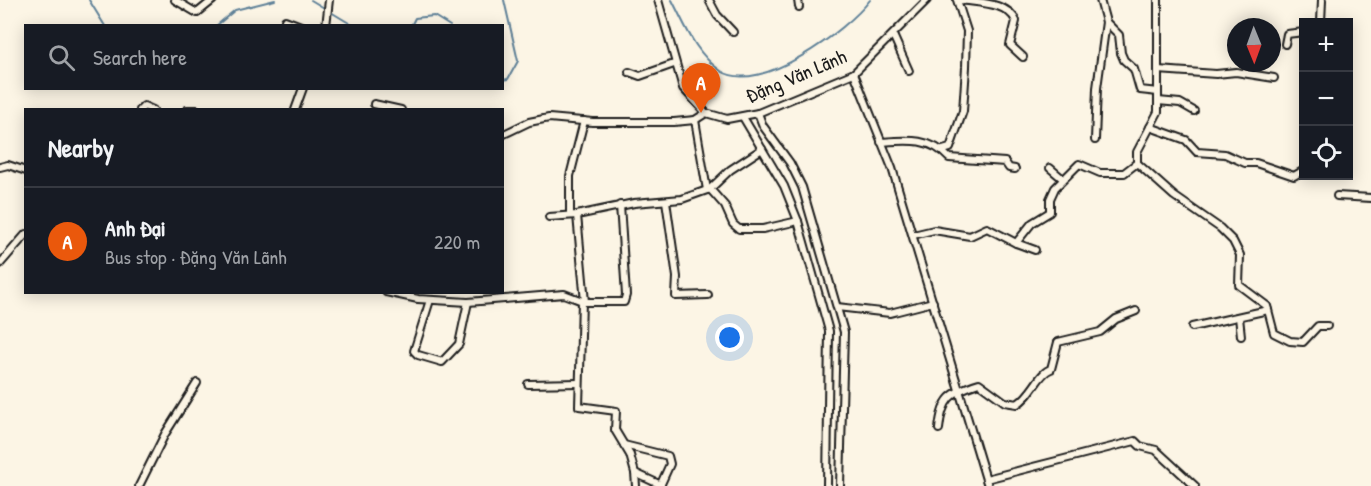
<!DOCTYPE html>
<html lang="en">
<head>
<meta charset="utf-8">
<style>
  body { margin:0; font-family:"Patrick Hand",sans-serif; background:#242831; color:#f1f3f6 }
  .controls { position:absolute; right:18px; top:18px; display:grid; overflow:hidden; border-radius:0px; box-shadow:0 3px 15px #0003 }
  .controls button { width:54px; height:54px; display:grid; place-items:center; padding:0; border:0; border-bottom:2px solid #363941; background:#171b24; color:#f1f3f6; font:30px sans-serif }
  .compass { position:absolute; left:1227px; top:18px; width:54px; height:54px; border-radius:50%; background:#171b24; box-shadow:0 3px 15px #0003; rotate:179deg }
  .you { position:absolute; left:730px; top:338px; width:21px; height:21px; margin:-15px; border:4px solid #fff; border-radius:50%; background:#1a73e8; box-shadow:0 0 0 9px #1a73e833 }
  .badge { display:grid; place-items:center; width:39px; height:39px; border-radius:50%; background:#ea580c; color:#fff; font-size:20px; font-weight:700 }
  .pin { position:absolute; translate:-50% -50px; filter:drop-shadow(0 2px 3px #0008) }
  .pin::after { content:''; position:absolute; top:32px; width:21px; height:18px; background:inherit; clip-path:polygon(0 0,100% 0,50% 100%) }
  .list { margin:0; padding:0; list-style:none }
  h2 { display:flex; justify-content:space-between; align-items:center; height:78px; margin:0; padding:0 24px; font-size:26px }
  h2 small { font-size:20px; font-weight:400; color:#9ea1a6 }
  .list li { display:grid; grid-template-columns:39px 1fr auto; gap:18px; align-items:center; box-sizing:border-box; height:108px; padding:0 24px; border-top:2px solid #363941 }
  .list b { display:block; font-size:22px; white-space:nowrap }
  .list p { margin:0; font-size:20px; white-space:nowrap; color:#9ea1a6 }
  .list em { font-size:20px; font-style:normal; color:#9ea1a6 }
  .icon { flex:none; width:33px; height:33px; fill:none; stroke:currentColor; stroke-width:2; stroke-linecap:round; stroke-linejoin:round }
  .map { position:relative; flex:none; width:1371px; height:486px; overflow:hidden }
  .search { position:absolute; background:#171b24; box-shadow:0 3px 15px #0003; left:24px; top:24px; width:480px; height:66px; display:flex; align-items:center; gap:15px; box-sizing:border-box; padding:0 21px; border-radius:0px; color:#9ea1a6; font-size:22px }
  .panel { position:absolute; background:#171b24; box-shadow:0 3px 15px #0003; left:24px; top:108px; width:480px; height:186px; border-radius:0px }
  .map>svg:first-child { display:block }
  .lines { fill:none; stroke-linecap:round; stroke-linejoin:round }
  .stream { stroke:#5f8198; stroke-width:2 }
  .street-casing { stroke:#1c1c1c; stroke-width:10 }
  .street { stroke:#fcf5e5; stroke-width:6 }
  .labels { text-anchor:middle; stroke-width:4.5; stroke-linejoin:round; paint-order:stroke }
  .street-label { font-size:20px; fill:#1c1c1c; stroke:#fcf5e5 }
</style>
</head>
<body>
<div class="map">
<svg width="1371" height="486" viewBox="0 0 1371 486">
  <rect width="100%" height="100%" fill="#fcf5e5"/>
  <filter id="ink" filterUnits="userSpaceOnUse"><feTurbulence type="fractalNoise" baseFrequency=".0167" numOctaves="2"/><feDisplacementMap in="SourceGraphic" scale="12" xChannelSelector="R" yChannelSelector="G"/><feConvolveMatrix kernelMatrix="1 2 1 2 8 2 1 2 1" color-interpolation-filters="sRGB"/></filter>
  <g filter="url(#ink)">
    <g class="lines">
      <g class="stream">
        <polyline points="89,0 105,26"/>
        <polyline points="311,0 354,26"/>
        <path d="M672 0C686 27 695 53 721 71 760 96 847 30 870 0"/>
        <polyline points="216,26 235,10 275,0"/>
        <polyline points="411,26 415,18 434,16 450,26"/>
        <polyline points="502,80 508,79 518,61 504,0"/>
      </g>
      <g class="street-casing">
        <g id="street">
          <polyline points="175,0 197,13 213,0"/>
          <polyline points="658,0 683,88 706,113 727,119 758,113 854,73 927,0"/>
          <polyline points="709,0 717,15 733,32"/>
          <polyline points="798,0 799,7"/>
          <path d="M961 0C978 3 1008 2 1016 21L1010 45 1023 57"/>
          <polyline points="285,20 301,26"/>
          <polyline points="1106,22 1119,35 1121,53 1124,60 1134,69 1140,90 1158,92"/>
          <polyline points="1321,22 1322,0"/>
          <polyline points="326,26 329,0"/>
          <polyline points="893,35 909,71"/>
          <polyline points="1285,44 1287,34 1304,32"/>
          <polyline points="1158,70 1216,74 1236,72 1274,78"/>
          <polyline points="629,72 640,76 674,64"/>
          <polyline points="854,73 892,168 988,486"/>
          <polyline points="1158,101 1180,103 1194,111"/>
          <polyline points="374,104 401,110"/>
          <polyline points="140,110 144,106 153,110"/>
          <polyline points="187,110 197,110"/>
          <polyline points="295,110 303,88"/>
          <polyline points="758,113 763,126 790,163 802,187 844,332 840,486"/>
          <polyline points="743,117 784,186 798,221 829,331 827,486"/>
          <polyline points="695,120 707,190"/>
          <polyline points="1150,127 1186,140 1197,152 1225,154 1245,163 1256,163 1294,176 1304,170"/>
          <polyline points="502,135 529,122 549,118 593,122 674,122 695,120 706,113"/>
          <polyline points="1095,140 1097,88 1106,22 1100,0"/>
          <path d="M881 142C907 140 930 137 949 158L1005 162 1009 168 1015 169"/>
          <polyline points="943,150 950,148 963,111 966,67 967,31 957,0"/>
          <polyline points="1137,163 1174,196 1220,228 1233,241 1240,255 1239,285 1267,306 1274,333 1290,341 1303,342 1318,326 1327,326"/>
          <polyline points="0,167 8,165 26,171"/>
          <polyline points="1050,168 1063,179"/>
          <polyline points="710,189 725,206 733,224 739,229 763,229 798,221"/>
          <polyline points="1337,196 1371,198"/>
          <polyline points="666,201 677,277 676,296 708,295"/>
          <polyline points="570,215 570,176 584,121"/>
          <polyline points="577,215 585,302"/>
          <polyline points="549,217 577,215 634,203 682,199 710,189 730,170 762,149"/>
          <polyline points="913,235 934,230 970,236 987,228 1016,243 1032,223 1050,212 1050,199 1055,188 1079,164 1100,173 1124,173 1137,163 1137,152 1158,112 1158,0"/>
          <polyline points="1016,243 1035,250"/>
          <polyline points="0,264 26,234"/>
          <polyline points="386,292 418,299 468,302 564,294 585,302 624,302 626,295 620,205"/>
          <polyline points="430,300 414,351 418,355 442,362 459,344 468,302"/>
          <polyline points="582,301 579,406 616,411 615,430 630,455 635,473 661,485"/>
          <polyline points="837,307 890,313 933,302"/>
          <polyline points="1239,317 1241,336"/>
          <polyline points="1192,327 1268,310"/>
          <polyline points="528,384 579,383"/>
          <path d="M939 429C942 399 950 392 979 383L1005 402 1017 404C1032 396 1039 372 1051 369L1058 342 1100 332 1116 319 1136 311"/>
          <polyline points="624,445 668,456 670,464 660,486"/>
          <polyline points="635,473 636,486"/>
          <polyline points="986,479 1135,441 1140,446 1156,450 1195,486"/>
          <polyline points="139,486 165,434 197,383"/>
        </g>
      </g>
      <use href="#street" class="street"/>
    </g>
  </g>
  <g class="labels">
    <g class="street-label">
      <text transform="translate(796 76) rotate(-23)" y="7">Đặng Văn Lãnh</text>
    </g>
  </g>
</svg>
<div class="controls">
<button>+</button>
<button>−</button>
<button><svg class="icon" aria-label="locate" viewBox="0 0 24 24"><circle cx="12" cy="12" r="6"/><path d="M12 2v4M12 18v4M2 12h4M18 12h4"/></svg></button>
</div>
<svg class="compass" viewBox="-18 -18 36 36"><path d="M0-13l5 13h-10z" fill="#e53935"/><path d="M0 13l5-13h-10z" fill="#9ea1a6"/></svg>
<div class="you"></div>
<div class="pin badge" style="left:701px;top:113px">A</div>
<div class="search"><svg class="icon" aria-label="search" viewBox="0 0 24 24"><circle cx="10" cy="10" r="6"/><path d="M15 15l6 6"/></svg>Search here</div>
<section class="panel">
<h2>Nearby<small></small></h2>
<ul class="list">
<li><span class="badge">A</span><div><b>Anh Đại</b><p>Bus stop · Đặng Văn Lãnh</p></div><em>220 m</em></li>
</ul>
</section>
</div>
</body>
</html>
